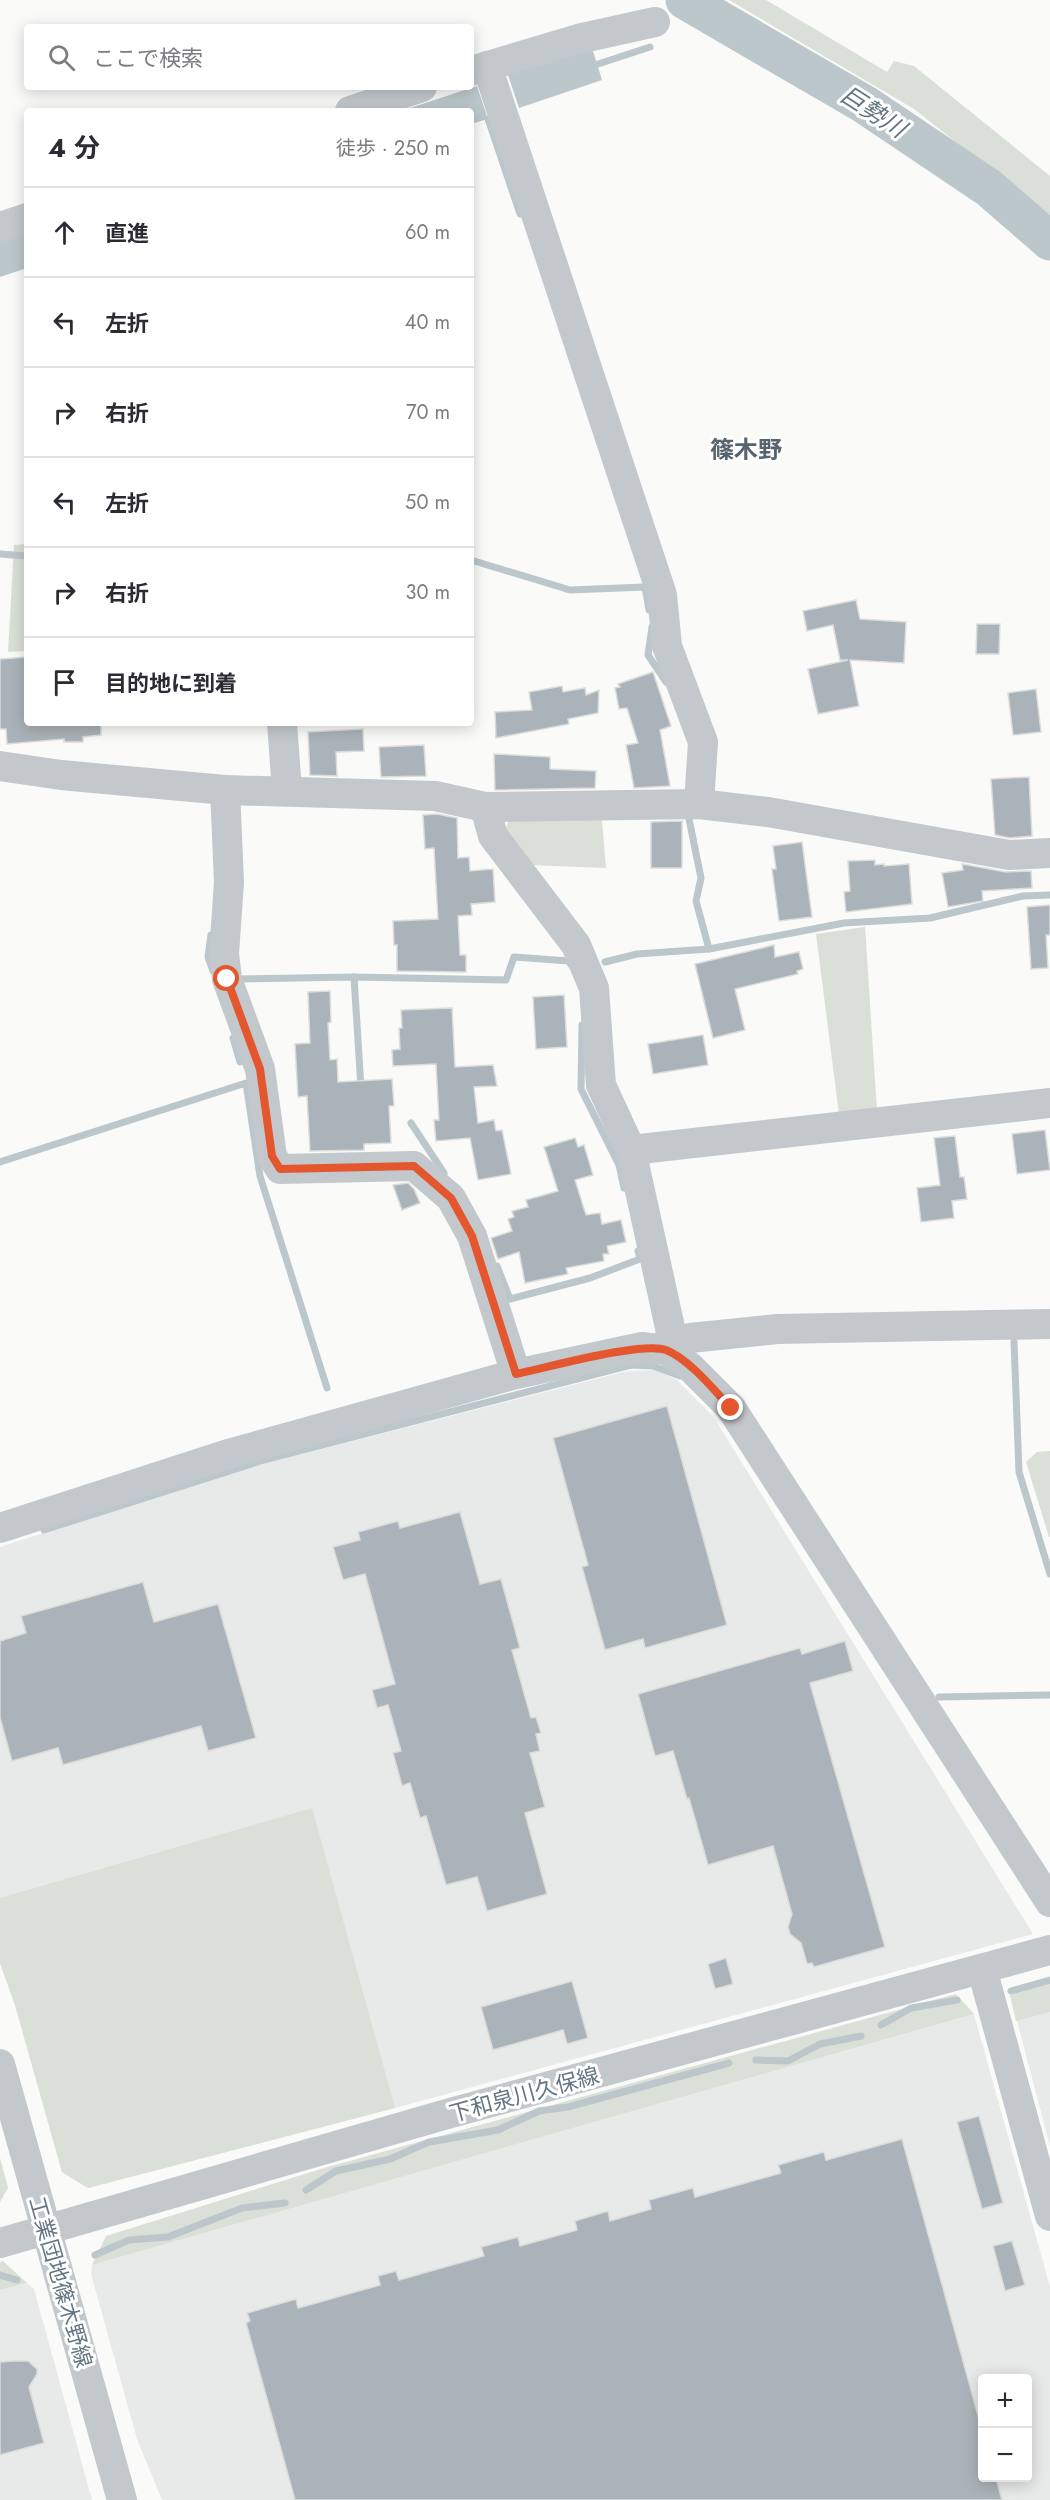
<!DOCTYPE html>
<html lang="ja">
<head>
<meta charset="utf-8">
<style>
  body { margin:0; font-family:Jost,"Noto Sans JP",sans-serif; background:#f2f2f3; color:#2b2b33 }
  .controls { position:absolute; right:18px; bottom:18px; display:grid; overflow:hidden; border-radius:6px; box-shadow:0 3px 15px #0003 }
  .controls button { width:54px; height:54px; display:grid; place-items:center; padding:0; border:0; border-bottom:2px solid #e1e1e2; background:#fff; color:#2b2b33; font:30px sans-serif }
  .stop { position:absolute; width:18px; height:18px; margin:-14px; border:4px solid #e4572e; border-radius:50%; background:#fff }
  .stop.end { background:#e4572e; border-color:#fff; box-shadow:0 2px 6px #0008 }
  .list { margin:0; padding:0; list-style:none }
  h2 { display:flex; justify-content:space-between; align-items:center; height:78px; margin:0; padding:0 24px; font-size:26px }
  h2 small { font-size:20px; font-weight:400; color:#7c7c81 }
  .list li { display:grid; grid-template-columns:39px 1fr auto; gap:18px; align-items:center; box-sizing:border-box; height:90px; padding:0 24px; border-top:2px solid #e1e1e2 }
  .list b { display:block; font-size:22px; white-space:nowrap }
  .list em { font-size:20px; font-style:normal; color:#7c7c81 }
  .icon { flex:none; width:33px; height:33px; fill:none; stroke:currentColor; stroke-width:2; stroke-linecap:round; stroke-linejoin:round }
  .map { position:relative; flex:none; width:1050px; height:2500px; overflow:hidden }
  .search { position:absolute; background:#fff; box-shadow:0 3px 15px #0003; left:24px; top:24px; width:450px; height:66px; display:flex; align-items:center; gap:15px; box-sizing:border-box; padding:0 21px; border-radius:6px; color:#7c7c81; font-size:22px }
  .panel { position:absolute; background:#fff; box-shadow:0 3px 15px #0003; left:24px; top:108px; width:450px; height:618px; border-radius:6px }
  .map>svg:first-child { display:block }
  .built { fill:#e8e9e9; fill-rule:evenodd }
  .green { fill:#dadfd7 }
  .water { fill:#bbc7cb }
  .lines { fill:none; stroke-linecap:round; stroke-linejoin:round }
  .stream { stroke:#bbc7cb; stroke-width:7 }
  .river { stroke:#bbc7cb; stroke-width:39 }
  .building { fill:#aab3b9; stroke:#dcdcda; stroke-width:1.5 }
  .minor { stroke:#c3c8cc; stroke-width:30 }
  .route { stroke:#e4572e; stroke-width:8 }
  .labels { text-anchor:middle; stroke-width:6; stroke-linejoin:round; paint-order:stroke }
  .street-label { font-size:22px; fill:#657683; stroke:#fff }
  .water-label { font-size:24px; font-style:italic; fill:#60757c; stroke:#fff }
  .neighbourhood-label { font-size:24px; font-weight:bold; fill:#57646e; stroke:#fff }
</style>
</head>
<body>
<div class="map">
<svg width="1050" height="2500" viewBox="0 0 1050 2500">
  <rect width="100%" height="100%" fill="#fafaf8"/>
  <g class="built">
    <polygon points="654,1370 677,1380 713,1416 1033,1934 395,2108 88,2188 62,2172 15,2005 0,1963 0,1547 232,1472 627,1371"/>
    <polygon points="1050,1983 1050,2146 1010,1995"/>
    <path d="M974 2014 1050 2287V2500H162L137 2439 91 2274 92 2265ZM982 2378H1028V2478H982Z"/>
    <polygon points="27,2283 34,2289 92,2500 0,2500 0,2290"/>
  </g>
  <g class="green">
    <polygon points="729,0 766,0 887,72 894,61 914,66 1050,176 1050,217 914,109"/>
    <polygon points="27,544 27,651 8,652 14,545"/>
    <polygon points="601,809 606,868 529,865 504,834 512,810"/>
    <polygon points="865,927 877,1111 839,1114 816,934"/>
    <polygon points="1050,1451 1050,1537 1049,1537 1026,1462 1037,1452"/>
    <polygon points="312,1808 395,2108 88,2188 62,2172 15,2005 0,1963 0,1898"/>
    <polygon points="1050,1983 1050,2012 1016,2021 1010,1995"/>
    <polygon points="956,1994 974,2014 92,2265 106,2236 324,2168"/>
    <polygon points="0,2158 8,2188 0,2202"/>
    <polygon points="3,2261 27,2283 0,2290 0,2262"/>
  </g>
  <g class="water">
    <polygon points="592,48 602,80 519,108 508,75"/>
    <polygon points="477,86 488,119 471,124 471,111 401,111"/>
    <polygon points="27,231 27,268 0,277 0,240"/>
  </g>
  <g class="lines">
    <g class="stream">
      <polyline points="589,67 650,47"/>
      <polyline points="488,119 520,214"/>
      <polyline points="0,554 27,556"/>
      <polyline points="471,560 570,590 645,587 649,610"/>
      <polyline points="652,627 648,655 666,682"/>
      <polyline points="689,819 701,878 696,901 709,949"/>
      <polyline points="211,935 208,957 213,971"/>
      <polyline points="605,962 637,954 709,949 844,923 930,918 1023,896 1050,895"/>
      <polyline points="354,977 361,1088"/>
      <polyline points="235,979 354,977 506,980 514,957 569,961 571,965"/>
      <polyline points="582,1025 581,1089 619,1165 624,1188"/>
      <polyline points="233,1038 240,1062"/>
      <polyline points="411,1123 444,1173"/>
      <polyline points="0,1162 246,1083 260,1176 327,1388"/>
      <polyline points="497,1266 510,1299 590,1278 640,1259 638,1251"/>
      <polyline points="1014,1342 1019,1472 1050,1574"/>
      <polyline points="44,1530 264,1460 631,1365 653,1366 680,1376"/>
      <polyline points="939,1697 1050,1695"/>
      <polyline points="1011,1991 1050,1980"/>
      <polyline points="881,2025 911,2008 957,2000"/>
      <polyline points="756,2060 788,2061 820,2044 861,2036"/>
      <polyline points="306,2190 336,2171 390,2159 429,2142 498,2130 539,2111 568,2107 729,2063"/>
      <polyline points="95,2255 129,2240 168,2237 242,2208 285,2203"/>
      <polyline points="0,2275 17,2280"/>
    </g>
    <polyline class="river" points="685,0 864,104 989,188 1050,241"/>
  </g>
  <g class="building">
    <polygon points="856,600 860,619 906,622 904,663 850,660 859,706 818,714 808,669 848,660 840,660 833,625 807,631 803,611"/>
    <polygon points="977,624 1000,624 999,654 976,654"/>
    <polygon points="27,657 27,723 101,723 101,735 83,737 83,742 64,742 64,739 7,744 6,729 0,729 0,659"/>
    <polygon points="653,672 671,726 660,730 670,786 634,788 626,745 638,743 627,708 619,709 615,688 620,687 618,684"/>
    <polygon points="562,686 563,692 585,688 586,695 599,690 598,713 568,719 569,724 496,738 495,712 532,710 529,692"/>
    <polygon points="1036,689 1041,732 1013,735 1008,693"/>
    <polygon points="363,729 364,751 336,752 337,776 310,775 308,732"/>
    <polygon points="424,745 426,776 381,777 379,747"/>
    <polygon points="494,754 550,757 550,769 596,771 595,788 495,790"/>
    <polygon points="1029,777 1032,836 1010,838 995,835 991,779"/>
    <polygon points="437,814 457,818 458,858 469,857 470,871 493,869 495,902 471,904 472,915 458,916 460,955 466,955 466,972 397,971 397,945 394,945 393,921 438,919 434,848 425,849 423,815"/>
    <polygon points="682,821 682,868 651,868 651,822"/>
    <polygon points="802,842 812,917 779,921 772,869 776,869 773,846"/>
    <polygon points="875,860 875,865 884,864 884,866 909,864 912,904 846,912 844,892 850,891 848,861"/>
    <polygon points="962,864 1006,872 1031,871 1032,888 982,891 983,901 948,907 942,873 963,870"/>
    <polygon points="1050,905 1050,935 1046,935 1048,968 1031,969 1027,907"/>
    <polygon points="774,945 775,957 799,952 803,969 797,971 798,974 735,989 745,1030 713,1038 695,964"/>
    <polygon points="330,991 331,1022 328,1023 330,1060 337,1059 338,1082 392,1079 394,1106 389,1106 391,1143 364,1144 364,1150 310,1151 307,1096 298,1097 295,1044 310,1043 308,992"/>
    <polygon points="564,995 567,1047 536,1049 533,997"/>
    <polygon points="452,1008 455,1067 493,1065 497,1086 474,1087 478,1123 494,1120 496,1131 502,1130 511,1174 478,1180 470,1138 436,1141 434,1120 439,1120 436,1064 393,1066 392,1050 400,1049 399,1028 402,1028 401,1010"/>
    <polygon points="703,1035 708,1065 653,1074 648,1044"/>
    <polygon points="1045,1130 1050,1170 1017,1174 1012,1134"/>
    <polygon points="955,1136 960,1177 964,1177 967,1199 952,1201 954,1218 921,1222 917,1188 940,1185 934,1138"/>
    <polygon points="575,1138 578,1147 584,1145 593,1175 575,1180 586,1215 600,1213 602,1224 621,1220 626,1242 607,1246 609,1254 603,1254 604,1261 566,1268 568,1274 525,1283 519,1252 498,1259 491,1238 512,1231 508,1219 514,1217 512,1211 528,1207 526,1200 558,1191 544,1147"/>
    <polygon points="408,1183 414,1189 420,1203 402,1210 393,1185"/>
    <polygon points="667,1406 727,1625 645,1648 643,1639 605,1650 582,1567 588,1565 553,1438"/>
    <polygon points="460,1512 480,1584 501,1579 520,1648 512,1650 531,1718 536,1717 541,1733 536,1734 540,1751 530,1753 545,1807 525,1813 547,1894 487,1911 477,1877 446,1885 426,1816 420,1818 410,1783 402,1786 393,1753 401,1751 388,1705 377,1708 372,1690 395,1684 365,1574 343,1580 333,1547 360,1540 358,1532 398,1521 400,1528"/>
    <polygon points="143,1582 154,1622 218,1604 256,1738 208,1751 201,1726 63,1765 58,1748 12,1761 0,1718 0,1641 26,1633 21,1616"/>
    <polygon points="845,1641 853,1671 810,1683 885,1947 814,1967 812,1963 807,1964 801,1943 790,1934 788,1927 792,1914 773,1846 708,1865 689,1798 687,1799 673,1751 655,1756 638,1694 800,1648 802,1654"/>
    <polygon points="726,1958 733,1984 715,1989 708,1964"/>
    <polygon points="572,1981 588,2038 567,2044 563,2030 493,2050 481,2007"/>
    <polygon points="979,2116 1003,2203 982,2209 957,2122"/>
    <polygon points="902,2139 982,2430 982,2478 996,2478 1002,2500 295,2500 246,2323 250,2321 247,2313 296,2299 298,2308 380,2285 378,2276 396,2271 399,2280 484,2256 481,2247 518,2237 520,2246 577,2230 575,2221 608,2211 610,2221 651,2209 649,2200 693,2188 695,2197 781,2173 778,2165 824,2152 826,2160"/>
    <polygon points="1012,2241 1025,2285 1005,2291 993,2246"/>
    <polygon points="13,2361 28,2361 37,2369 37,2374 29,2387 44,2443 0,2455 0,2362"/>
  </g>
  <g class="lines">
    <g class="minor">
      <polyline points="487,66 662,595 667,646 703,742 699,804"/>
      <polyline points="471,71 578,39 655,22"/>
      <polyline points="350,111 422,87"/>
      <polyline points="0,227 27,218"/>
      <polyline points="282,723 287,791"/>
      <polyline points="0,766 61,775 225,790 435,796 485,807 493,836 576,945 594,988 601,1085 631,1150 671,1332 666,1350"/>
      <polyline points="225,790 229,882 224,954 227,979 260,1069 272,1156 280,1169 414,1166 451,1198 472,1236 516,1374"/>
      <polyline points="485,807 699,804 768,812 1009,855 1050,853"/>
      <polyline points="631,1150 1050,1103"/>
      <polyline points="666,1350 690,1338 777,1329 1050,1324"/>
      <polyline points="0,1528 225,1455 516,1374 642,1347 666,1350 690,1367 731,1408 1050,1902"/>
      <polyline points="982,1969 1050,2216"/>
      <polyline points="0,2064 122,2500"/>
      <polyline points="0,2243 447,2114 1050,1950"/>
    </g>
  </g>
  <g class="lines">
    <path class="route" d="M227 979 260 1069 272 1156 280 1169 414 1166 451 1198 472 1236 516 1374C546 1368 642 1341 666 1350 689 1359 714 1390 731 1408"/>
  </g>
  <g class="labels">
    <g class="street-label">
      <text transform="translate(524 2094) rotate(-15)" y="8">下和泉川久保線</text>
      <text transform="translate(61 2282) rotate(74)" y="8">工業団地篠木野線</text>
    </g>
    <g class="water-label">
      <text transform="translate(873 112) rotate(33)" y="8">巨勢川</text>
    </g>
    <g class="neighbourhood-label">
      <text x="746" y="458">篠木野</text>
    </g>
  </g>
</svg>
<div class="controls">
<button>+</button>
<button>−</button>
</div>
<div class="stop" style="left:227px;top:979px"></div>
<div class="stop end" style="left:731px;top:1408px"></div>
<div class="search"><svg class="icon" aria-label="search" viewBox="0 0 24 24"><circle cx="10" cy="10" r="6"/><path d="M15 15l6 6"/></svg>ここで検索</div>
<section class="panel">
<h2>4 分<small>徒歩 · 250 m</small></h2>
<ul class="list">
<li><svg class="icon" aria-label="ahead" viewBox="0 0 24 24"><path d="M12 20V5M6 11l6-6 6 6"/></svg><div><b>直進</b></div><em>60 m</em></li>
<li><svg class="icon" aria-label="left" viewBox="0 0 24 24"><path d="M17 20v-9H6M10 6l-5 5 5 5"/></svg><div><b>左折</b></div><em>40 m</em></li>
<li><svg class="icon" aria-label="right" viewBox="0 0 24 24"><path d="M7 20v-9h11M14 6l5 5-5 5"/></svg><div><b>右折</b></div><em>70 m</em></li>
<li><svg class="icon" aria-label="left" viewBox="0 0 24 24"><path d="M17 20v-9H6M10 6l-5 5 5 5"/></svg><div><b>左折</b></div><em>50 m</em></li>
<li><svg class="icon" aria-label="right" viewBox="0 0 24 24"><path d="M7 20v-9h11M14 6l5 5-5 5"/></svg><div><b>右折</b></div><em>30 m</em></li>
<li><svg class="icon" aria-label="arrive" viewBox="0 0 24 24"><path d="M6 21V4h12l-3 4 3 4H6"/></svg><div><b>目的地に到着</b></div></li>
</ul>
</section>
</div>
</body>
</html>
